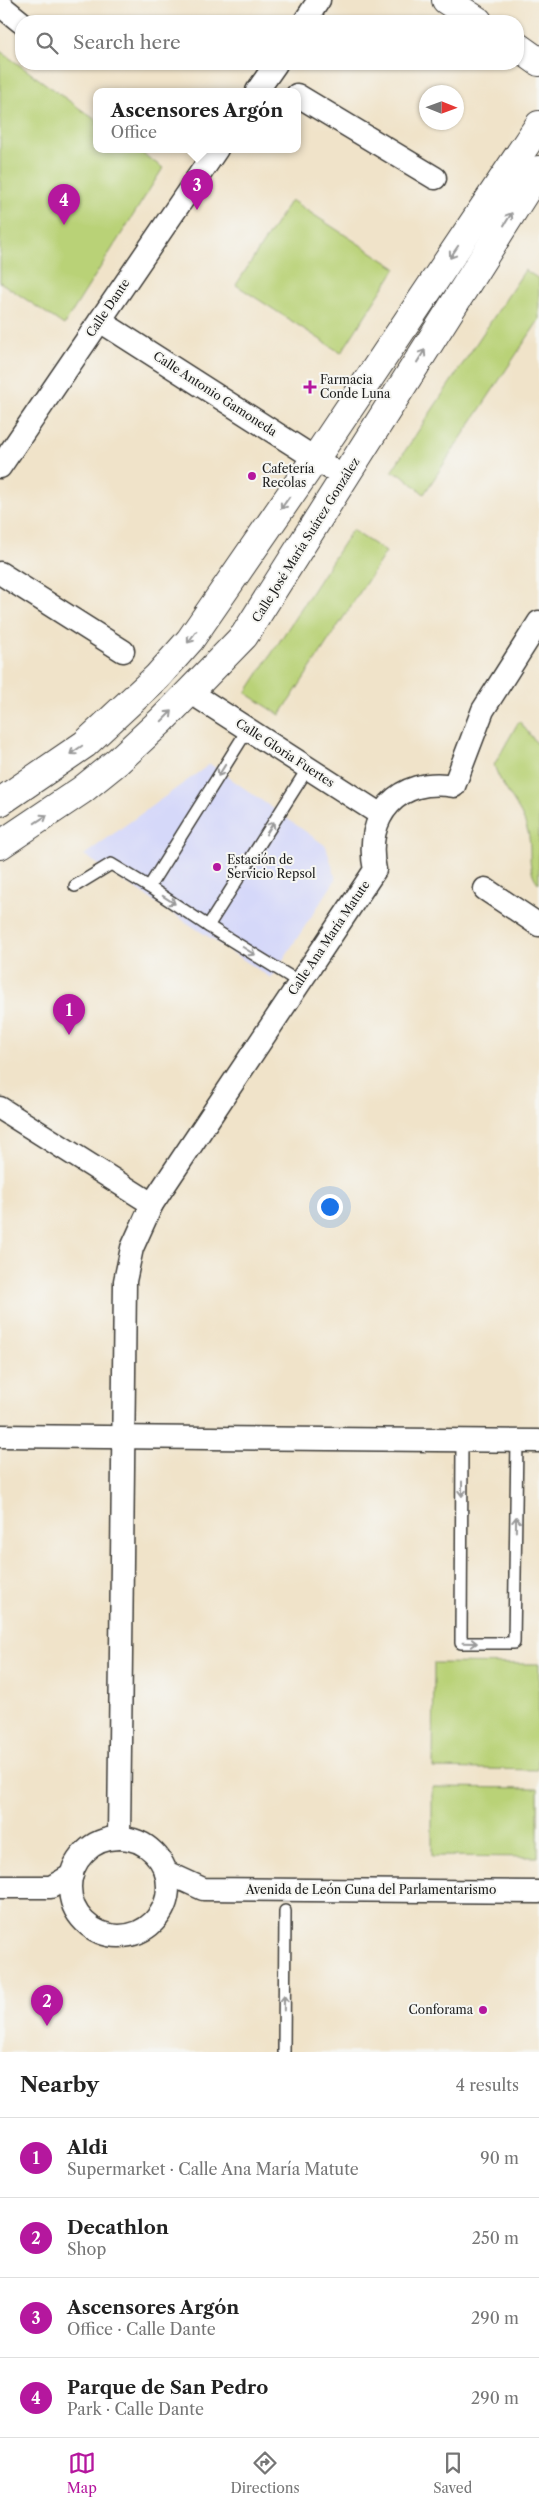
<!DOCTYPE html>
<html lang="en">
<head>
<meta charset="utf-8">
<style>
  body { margin:0; font-family:"Libre Caslon Text",serif; background:#f6f6f6; color:#222 }
  .compass { position:absolute; left:419px; top:85px; width:45px; height:45px; border-radius:50%; background:#fff; box-shadow:0 1px 4px #0004; rotate:91deg }
  .you { position:absolute; left:329px; top:1206px; width:18px; height:18px; margin:-12px; border:4px solid #fff; border-radius:50%; background:#1a73e8; box-shadow:0 0 0 8px #1a73e833 }
  .badge { display:grid; place-items:center; width:32px; height:32px; border-radius:50%; background:#b5179e; color:#fff; font-size:16px; font-weight:700 }
  .pin { position:absolute; translate:-50% -41px; filter:drop-shadow(0 1px 2px #0008) }
  .pin::after { content:''; position:absolute; top:26px; width:18px; height:15px; background:inherit; clip-path:polygon(0 0,100% 0,50% 100%) }
  .popup { position:absolute; left:93px; top:88px; width:208px; height:65px; box-sizing:border-box; display:grid; place-content:center; border-radius:10px; background:#fff; filter:drop-shadow(0 1px 4px #0005); font-size:16px; white-space:nowrap; color:#767676 }
  .popup b { font-size:19px; color:#222 }
  .popup::after { content:''; position:absolute; left:50%; top:100%; margin-left:-10px; border:10px solid transparent; border-top-color:#fff }
  .list { margin:0; padding:0; list-style:none }
  h2 { display:flex; justify-content:space-between; align-items:center; height:65px; margin:0; padding:0 20px; font-size:21px }
  h2 small { font-size:16px; font-weight:400; color:#767676 }
  .list li { display:grid; grid-template-columns:32px 1fr auto; gap:15px; align-items:center; box-sizing:border-box; height:80px; padding:0 20px; border-top:1px solid #e0e0e0 }
  .list b { display:block; font-size:19px; white-space:nowrap }
  .list p { margin:0; font-size:16px; white-space:nowrap; color:#767676 }
  .list em { font-size:16px; font-style:normal; color:#767676 }
  .icon { flex:none; width:28px; height:28px; fill:none; stroke:currentColor; stroke-width:2; stroke-linecap:round; stroke-linejoin:round }
  .map { position:relative; flex:none; width:539px; height:2052px; overflow:hidden }
  .search { position:absolute; background:#fff; box-shadow:0 1px 4px #0004; left:15px; right:15px; top:15px; height:55px; display:flex; align-items:center; gap:12px; box-sizing:border-box; padding:0 18px; border-radius:20px; color:#767676; font-size:19px }
  .sheet { height:385px; background:#fff }
  nav { display:flex; justify-content:space-around; align-items:center; box-sizing:border-box; height:70px; border-top:1px solid #e0e0e0; background:#fff; font-size:14px; color:#767676 }
  nav a { display:grid; justify-items:center; gap:2px }
  nav .on { color:#b5179e }
  .map>svg:first-child { display:block }
  .built { fill:#d5d8f9 }
  .green { fill:#b9d277; stroke:#6a774a }
  .lines { fill:none; stroke-linecap:round; stroke-linejoin:round }
  .service-casing { stroke:#3c3a36; stroke-width:14 }
  .minor-casing { stroke:#3c3a36; stroke-width:25 }
  .tertiary-casing { stroke:#3c3a36; stroke-width:30 }
  .primary-casing { stroke:#3c3a36; stroke-width:30 }
  .service { stroke:#fff; stroke-width:11 }
  .minor { stroke:#fff; stroke-width:22 }
  .tertiary { stroke:#fff; stroke-width:28 }
  .primary { stroke:#fff; stroke-width:28 }
  .oneway { stroke:#999 }
  .poi-dot { fill:#b5179e; stroke:#f6f6f2; stroke-width:2 }
  .labels { text-anchor:middle; stroke-width:4; stroke-linejoin:round; paint-order:stroke }
  .street-label { font-size:12px; fill:#1c1c1c; stroke:#f6f6f2 }
  .poi-label { font-size:12px; fill:#1c1c1c; stroke:#f6f6f2; text-anchor:start }
</style>
</head>
<body>
<div class="map">
<svg width="539" height="2052" viewBox="0 0 539 2052">
  <rect width="100%" height="100%" fill="#f6f6f2"/>
  <filter id="ink" filterUnits="userSpaceOnUse"><feTurbulence type="fractalNoise" baseFrequency=".02" numOctaves="2"/><feDisplacementMap in="SourceGraphic" scale="10" xChannelSelector="R" yChannelSelector="G"/><feConvolveMatrix kernelMatrix="1 2 1 2 8 2 1 2 1" color-interpolation-filters="sRGB"/></filter>
  <filter id="wash" filterUnits="userSpaceOnUse"><feTurbulence type="fractalNoise" baseFrequency=".0096" numOctaves="4" result="noise"/><feDisplacementMap in="SourceGraphic" scale="20" xChannelSelector="R" yChannelSelector="G"/><feGaussianBlur stdDeviation="1.12" result="paint"/><feColorMatrix in="noise" values="0 0 0 0 0 0 0 0 0 0 0 0 0 0 0 0 0 1.4 0 .05"/><feComposite in="paint" operator="in"/></filter>
  <g filter="url(#wash)">
    <rect width="100%" height="100%" fill="#f0e3c9"/>
    <polygon class="built" points="210,764 326,846 336,879 271,978 84,855"/>
    <g class="green">
      <polygon points="0,51 97,121 97,149 136,149 163,168 64,325 0,282"/>
      <polygon points="291,200 396,268 341,353 236,285"/>
      <polygon points="525,270 539,279 539,320 424,494 401,474 391,472"/>
      <polygon points="352,530 386,552 280,715 246,693"/>
      <path d="M519 721 539 746V884C525 868 533 851 528 832 521 805 502 790 494 765Z"/>
      <polygon points="434,1663 539,1664 538,1770 433,1768"/>
      <polygon points="432,1787 538,1788 538,1857 432,1856"/>
    </g>
  </g>
  <g filter="url(#ink)">
    <g class="lines">
      <g class="service-casing">
        <g id="service">
          <polyline points="248,729 149,887 208,926 308,768"/>
          <polyline points="75,886 111,864 149,887"/>
          <polyline points="208,926 299,982"/>
          <polyline points="462,1440 461,1643 514,1643 517,1441"/>
          <polyline points="284,2052 285,1911"/>
        </g>
      </g>
      <g class="minor-casing">
        <g id="minor">
          <polyline points="0,5 21,22"/>
          <polyline points="305,21 319,0"/>
          <polyline points="257,91 276,64"/>
          <polyline points="297,95 435,178"/>
          <polyline points="100,321 330,468"/>
          <polyline points="0,467 217,149"/>
          <polyline points="0,573 123,651"/>
          <polyline points="190,692 381,815"/>
          <polyline points="485,889 539,925"/>
          <polyline points="0,1108 152,1204"/>
          <polyline points="0,1436 539,1441"/>
          <circle cx="119" cy="1887" r="49"/>
          <path d="M119 1838 125 1281 132 1248 152 1204 375 870C363 816 399 776 454 786L483 710 539 622"/>
          <polyline points="166,1872 203,1889 539,1892"/>
          <polyline points="0,1887 51,1887 72,1875"/>
        </g>
      </g>
      <g class="tertiary-casing">
        <g id="tertiary">
          <polyline points="446,0 478,21"/>
          <polyline points="518,47 539,62"/>
        </g>
      </g>
      <g class="primary-casing">
        <g id="primary">
          <polyline points="0,802 85,744 157,677 190,640 315,459 539,125"/>
          <polyline points="0,845 82,790 118,761 162,720 244,636 539,170"/>
        </g>
      </g>
      <use href="#service" class="service"/>
      <use href="#minor" class="minor"/>
      <use href="#tertiary" class="tertiary"/>
      <use href="#primary" class="primary"/>
    </g>
    <defs><path id="oneway-shaft" d="M-6 0H5M1.5-3L5.5 0L1.5 3" fill="none" stroke-width="1.6" stroke-linecap="round" stroke-linejoin="round" transform="scale(1.25)"/></defs>
    <g class="oneway">
      <use href="#oneway-shaft" transform="translate(508 219) rotate(-58)"/>
      <use href="#oneway-shaft" transform="translate(454 252) rotate(124)"/>
      <use href="#oneway-shaft" transform="translate(421 356) rotate(-58)"/>
      <use href="#oneway-shaft" transform="translate(285 503) rotate(125)"/>
      <use href="#oneway-shaft" transform="translate(192 637) rotate(127)"/>
      <use href="#oneway-shaft" transform="translate(167 716) rotate(-45)"/>
      <use href="#oneway-shaft" transform="translate(76 750) rotate(145)"/>
      <use href="#oneway-shaft" transform="translate(222 770) rotate(122)"/>
      <use href="#oneway-shaft" transform="translate(41 819) rotate(-33)"/>
      <use href="#oneway-shaft" transform="translate(270 828) rotate(-58)"/>
      <use href="#oneway-shaft" transform="translate(169 900) rotate(33)"/>
      <use href="#oneway-shaft" transform="translate(249 951) rotate(32)"/>
      <use href="#oneway-shaft" transform="translate(462 1489) rotate(90)"/>
      <use href="#oneway-shaft" transform="translate(516 1524) rotate(-89)"/>
      <use href="#oneway-shaft" transform="translate(470 1643) rotate(1)"/>
      <use href="#oneway-shaft" transform="translate(284 2003) rotate(-89)"/>
    </g>
  </g>
  <g class="poi-dot">
    <path d="M307.5 379.5h5v5h5v5h-5v5h-5v-5h-5v-5h5z"/>
    <circle cx="252" cy="476" r="5"/>
    <circle cx="217" cy="867" r="5"/>
    <circle cx="483" cy="2010" r="5"/>
  </g>
  <g class="labels">
    <g class="street-label">
      <text transform="translate(108 308) rotate(-56)" y="4">Calle Dante</text>
      <text transform="translate(215 394) rotate(33)" y="4">Calle Antonio Gamoneda</text>
      <text transform="translate(306 540) rotate(-58)" y="4">Calle José María Suárez González</text>
      <text transform="translate(285 753) rotate(33)" y="4">Calle Gloria Fuertes</text>
      <text transform="translate(329 938) rotate(-56)" y="4">Calle Ana María Matute</text>
      <text x="371" y="1894">Avenida de León Cuna del Parlamentarismo</text>
    </g>
    <g class="poi-label">
      <text x="320" y="384">Farmacia<tspan x="320" dy="14">Conde Luna</tspan></text>
      <text x="262" y="473">Cafetería<tspan x="262" dy="14">Recolas</tspan></text>
      <text x="227" y="864">Estación de<tspan x="227" dy="14">Servicio Repsol</tspan></text>
      <text x="473" y="2014" text-anchor="end">Conforama</text>
    </g>
  </g>
</svg>
<svg class="compass" viewBox="-18 -18 36 36"><path d="M0-13l5 13h-10z" fill="#e53935"/><path d="M0 13l5-13h-10z" fill="#767676"/></svg>
<div class="you"></div>
<div class="pin badge" style="left:69px;top:1035px">1</div>
<div class="pin badge" style="left:47px;top:2026px">2</div>
<div class="pin badge" style="left:197px;top:210px">3</div>
<div class="popup"><b>Ascensores Argón</b>Office</div>
<div class="pin badge" style="left:64px;top:225px">4</div>
<div class="search"><svg class="icon" aria-label="search" viewBox="0 0 24 24"><circle cx="10" cy="10" r="6"/><path d="M15 15l6 6"/></svg>Search here</div>
</div>
<section class="sheet">
<h2>Nearby<small>4 results</small></h2>
<ul class="list">
<li><span class="badge">1</span><div><b>Aldi</b><p>Supermarket · Calle Ana María Matute</p></div><em>90 m</em></li>
<li><span class="badge">2</span><div><b>Decathlon</b><p>Shop</p></div><em>250 m</em></li>
<li><span class="badge">3</span><div><b>Ascensores Argón</b><p>Office · Calle Dante</p></div><em>290 m</em></li>
<li><span class="badge">4</span><div><b>Parque de San Pedro</b><p>Park · Calle Dante</p></div><em>290 m</em></li>
</ul>
</section>
<nav>
<a class="on"><svg class="icon" aria-label="map" viewBox="0 0 24 24"><path d="M3 6l6-2 6 2 6-2v14l-6 2-6-2-6 2zM9 4v14M15 6v14"/></svg>Map</a>
<a><svg class="icon" aria-label="directions" viewBox="0 0 24 24"><path d="M12 3l9 9-9 9-9-9zM9 14v-3h6M13 9l2 2-2 2"/></svg>Directions</a>
<a><svg class="icon" aria-label="saved" viewBox="0 0 24 24"><path d="M7 4h10v16l-5-4-5 4z"/></svg>Saved</a>
</nav>
</body>
</html>
